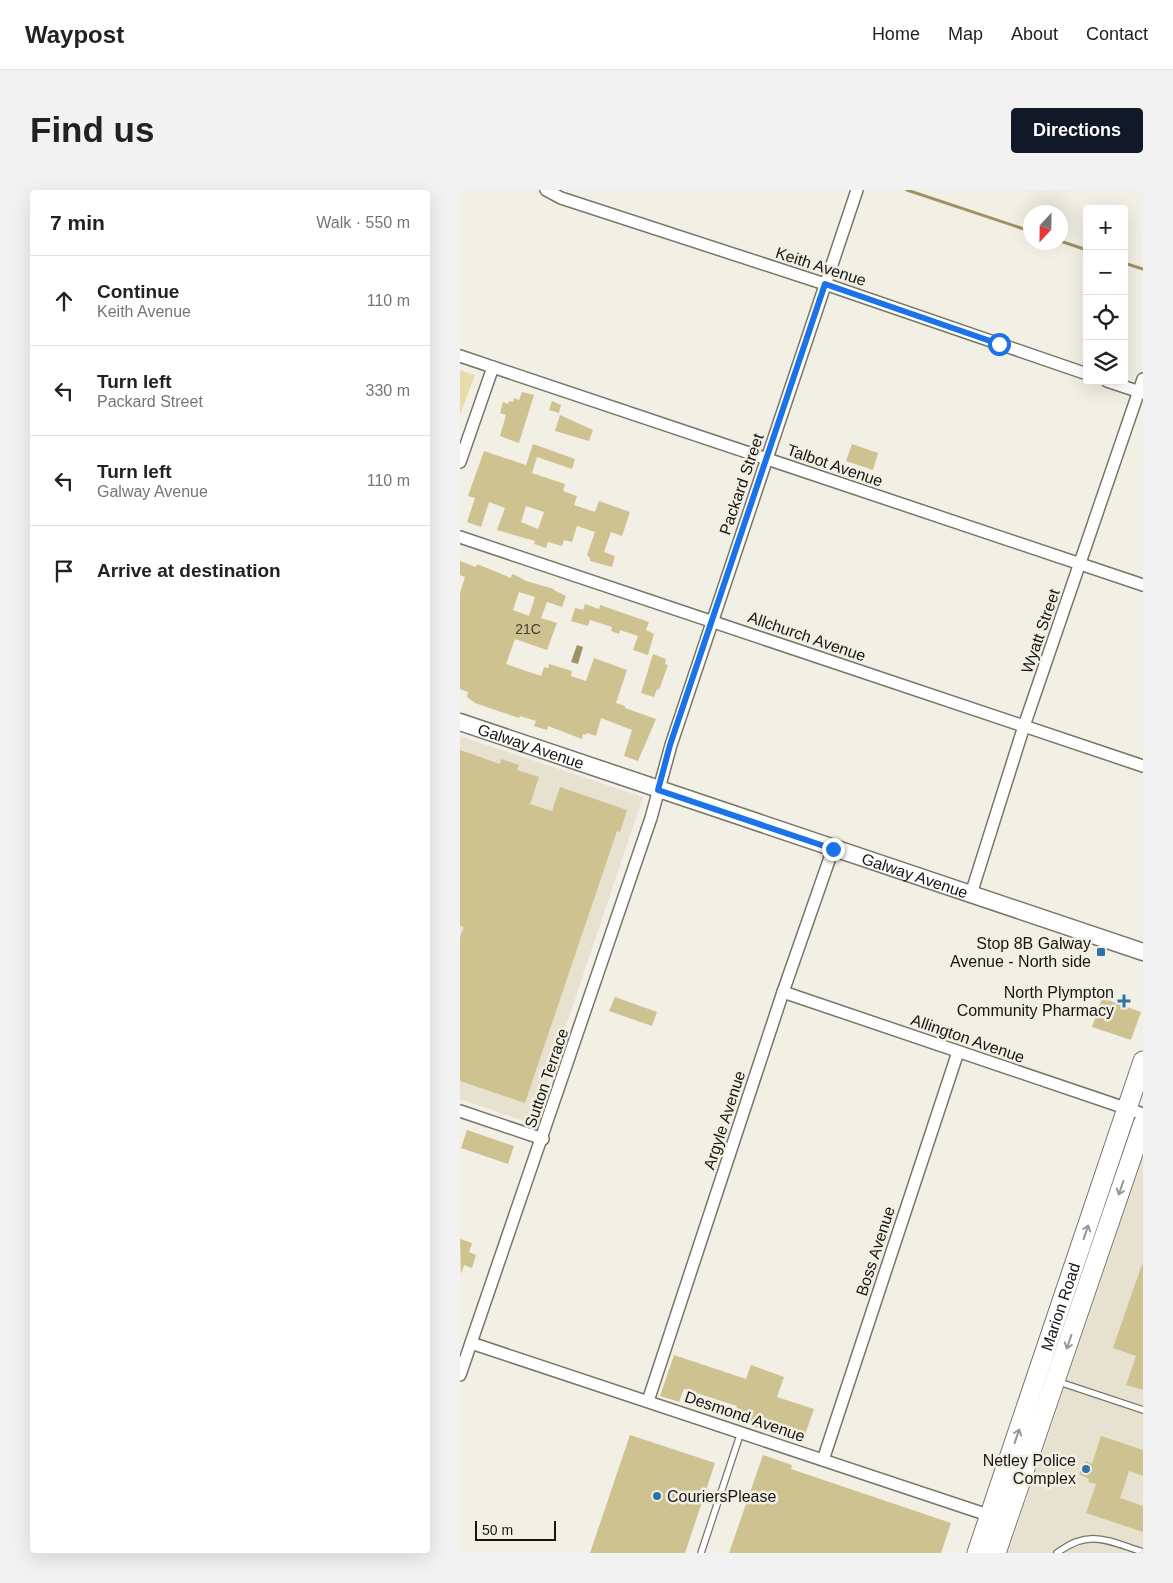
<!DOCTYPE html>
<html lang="en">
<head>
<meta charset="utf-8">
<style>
  body { margin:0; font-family:Helvetica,sans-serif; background:#f2f2f2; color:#222 }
  .controls { position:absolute; right:15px; top:15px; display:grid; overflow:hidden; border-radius:5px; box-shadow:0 5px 20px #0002 }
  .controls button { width:45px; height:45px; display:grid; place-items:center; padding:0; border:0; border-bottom:1px solid #e0e0e0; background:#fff; color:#222; font:25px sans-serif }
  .compass { position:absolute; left:563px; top:15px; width:45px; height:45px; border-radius:50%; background:#fff; box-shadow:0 5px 20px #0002; rotate:202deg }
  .scale { position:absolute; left:15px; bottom:12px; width:81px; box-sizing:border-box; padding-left:5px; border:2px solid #171612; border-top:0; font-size:14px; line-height:18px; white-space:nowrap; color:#171612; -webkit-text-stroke:4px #f2efe4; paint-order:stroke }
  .stop { position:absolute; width:15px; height:15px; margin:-11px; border:4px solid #1a73e8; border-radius:50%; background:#fff }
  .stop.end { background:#1a73e8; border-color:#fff; box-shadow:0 1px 5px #0008 }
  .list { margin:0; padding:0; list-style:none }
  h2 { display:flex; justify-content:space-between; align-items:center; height:65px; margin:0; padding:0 20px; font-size:21px }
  h2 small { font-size:16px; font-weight:400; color:#767676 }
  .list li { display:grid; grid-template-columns:32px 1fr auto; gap:15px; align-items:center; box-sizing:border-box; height:90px; padding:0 20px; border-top:1px solid #e0e0e0 }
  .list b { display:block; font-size:19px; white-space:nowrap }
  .list p { margin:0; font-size:16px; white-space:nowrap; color:#767676 }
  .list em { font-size:16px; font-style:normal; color:#767676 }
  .icon { flex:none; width:28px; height:28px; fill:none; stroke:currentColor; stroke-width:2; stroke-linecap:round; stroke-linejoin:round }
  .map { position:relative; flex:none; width:683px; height:1363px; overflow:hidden; border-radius:5px }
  header { display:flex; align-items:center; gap:30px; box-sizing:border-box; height:70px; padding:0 25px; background:#fff; border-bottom:1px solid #e0e0e0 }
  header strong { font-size:24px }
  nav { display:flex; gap:28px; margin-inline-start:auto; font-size:18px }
  .intro { display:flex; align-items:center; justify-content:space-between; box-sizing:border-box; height:120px; padding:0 30px }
  h1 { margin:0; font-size:35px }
  .button { padding:12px 22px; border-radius:5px; background:#111827; color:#fff; font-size:18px; font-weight:700 }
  main { display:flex; gap:30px; padding:0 30px }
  aside { flex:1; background:#fff; border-radius:5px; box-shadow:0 5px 20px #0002 }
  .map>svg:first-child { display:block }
  .built { fill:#e7e2d0 }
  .green { fill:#e9dcac }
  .water { fill:#9f9263 }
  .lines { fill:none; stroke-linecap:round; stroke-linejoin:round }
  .stream { stroke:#9f9263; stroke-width:3 }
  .building { fill:#cfc291; fill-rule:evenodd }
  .lane-casing { stroke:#78766c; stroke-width:8 }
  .street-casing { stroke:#78766c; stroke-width:14 }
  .secondary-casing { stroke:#78766c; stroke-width:19 }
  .primary-casing { stroke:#78766c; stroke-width:21 }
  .lane { stroke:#fff; stroke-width:5.5 }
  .street { stroke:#fff; stroke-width:11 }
  .secondary { stroke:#fff; stroke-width:16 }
  .primary { stroke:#fff; stroke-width:19 }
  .oneway { stroke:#979694 }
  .route { stroke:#1a73e8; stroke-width:6 }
  .poi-dot { fill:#2d73a8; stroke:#f2efe4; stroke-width:2 }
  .labels { text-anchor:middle; stroke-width:5; stroke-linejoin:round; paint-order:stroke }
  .number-label { font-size:14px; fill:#454132 }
  .street-label { font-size:16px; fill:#171612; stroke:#f2efe4 }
  .poi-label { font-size:16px; fill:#171612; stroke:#f2efe4; text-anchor:end }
</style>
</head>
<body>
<header>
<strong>Waypost</strong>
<nav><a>Home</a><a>Map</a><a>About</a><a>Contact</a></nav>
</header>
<div class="intro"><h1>Find us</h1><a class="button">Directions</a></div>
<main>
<aside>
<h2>7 min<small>Walk · 550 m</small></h2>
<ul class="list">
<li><svg class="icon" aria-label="ahead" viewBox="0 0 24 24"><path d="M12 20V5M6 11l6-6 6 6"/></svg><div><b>Continue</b><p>Keith Avenue</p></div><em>110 m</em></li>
<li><svg class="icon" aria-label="left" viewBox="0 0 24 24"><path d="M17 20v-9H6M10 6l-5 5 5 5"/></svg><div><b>Turn left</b><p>Packard Street</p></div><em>330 m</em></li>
<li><svg class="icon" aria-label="left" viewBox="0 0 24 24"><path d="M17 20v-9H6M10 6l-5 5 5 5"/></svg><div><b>Turn left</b><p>Galway Avenue</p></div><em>110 m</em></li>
<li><svg class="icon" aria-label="arrive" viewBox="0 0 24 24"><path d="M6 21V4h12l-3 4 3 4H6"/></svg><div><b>Arrive at destination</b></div></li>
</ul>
</aside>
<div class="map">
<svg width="683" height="1363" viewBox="0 0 683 1363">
  <rect width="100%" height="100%" fill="#f2efe4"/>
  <g class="built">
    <polygon points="0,546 183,607 73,934 0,909"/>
    <polygon points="683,967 683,1363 548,1363 681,974"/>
  </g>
  <polygon class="green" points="0,180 15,185 0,225"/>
  <polygon class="water" points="117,455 123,457 118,474 111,472"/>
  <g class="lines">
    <g class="stream">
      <polyline points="447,0 570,41"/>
      <polyline points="600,51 627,60"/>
      <polyline points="664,73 683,79"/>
    </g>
  </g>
  <g class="building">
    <polygon points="62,202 74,205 59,253 40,246 46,225 40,223 43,212 48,214 49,211 53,212 54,208 59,210"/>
    <polygon points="92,211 101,215 99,223 89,220"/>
    <polygon points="100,225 133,240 129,251 95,241"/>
    <path d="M73 254 115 269 112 279 77 267 72 283 105 294 103 301 117 306 114 315 135 322 139 311 170 322 162 346 151 342 144 362 155 366 152 377 130 371V368L127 365 135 342 117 336 112 352 104 350 102 356 88 352 86 358 74 354 75 351 37 340 45 318 29 312 21 337 7 332 15 308 8 306 24 261 66 275ZM66 316 84 322 78 339 61 332Z"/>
    <polygon points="392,254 418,263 413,280 386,271"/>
    <path d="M0 371 16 377 17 374 51 388 52 384 57 386 66 391 94 399V400L106 406 102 417 87 412 81 428 97 433 87 460 55 449 46 474 81 486 84 477 88 478 89 474 112 481 111 486 126 491 134 468 167 480 156 513 165 516V518L196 529 178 571 164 566 172 540 141 528 136 546 127 543 126 545 123 544 122 549 88 536 87 540 74 536 76 531 60 526 59 528 15 513 7 507 8 502 0 499V403L5 387 0 385ZM59 402 75 407 69 426 53 420Z"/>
    <polygon points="125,414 139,419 140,415 189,432 186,440 194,444 188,465 173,460 178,446 160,440 159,444 151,441 152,437 130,430 128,436 111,431 115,418 123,420"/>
    <polygon points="193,464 206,469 205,474 208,475 199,500 197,499 194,507 181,503"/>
    <polygon points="0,560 40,574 41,569 59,575 57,580 79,587 70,614 92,621 100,597 167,620 160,642 157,641 65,913 0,891 0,747 4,737 0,736"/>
    <polygon points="155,807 197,822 192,836 149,821"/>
    <polygon points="642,808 681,822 671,850 632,837"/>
    <polygon points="7,940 54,956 48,974 1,958"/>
    <polygon points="0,1049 12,1053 9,1062 16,1065 12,1078 4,1075 1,1084"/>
    <polygon points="682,1074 683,1075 683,1200 666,1195 676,1166 653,1158"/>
    <polygon points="214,1165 286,1189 291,1175 324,1187 317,1207 354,1219 342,1253 272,1229 277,1216 224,1199 219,1212 200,1206"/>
    <polygon points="170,1245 255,1273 225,1363 130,1363"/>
    <polygon points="641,1246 683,1260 683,1286 669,1281 660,1308 683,1316 683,1342 626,1323 636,1294 628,1292 629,1289 619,1284 626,1271 632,1274"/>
    <polygon points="303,1265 332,1275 331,1279 491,1333 481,1363 269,1363"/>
  </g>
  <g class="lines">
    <g class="lane-casing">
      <g id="lane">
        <polyline points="599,1192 683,1220"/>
        <polyline points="241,1363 281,1242"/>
        <path d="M597 1363C629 1338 648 1351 683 1362"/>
      </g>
    </g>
    <g class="street-casing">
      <g id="street">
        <polyline points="86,0 101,8 365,94 627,184"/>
        <polyline points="0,166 683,395"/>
        <polyline points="647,191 683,203"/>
        <polyline points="0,272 33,177"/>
        <polyline points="0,347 683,576"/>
        <polyline points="511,704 564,536 683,189"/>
        <polyline points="323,802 683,924"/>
        <polyline points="0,921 83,949"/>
        <polyline points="11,1153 534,1327"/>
        <polyline points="0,1185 191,628 211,555 397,0"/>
        <polyline points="188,1211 323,802 373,659"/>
        <polyline points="363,1270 498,862"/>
      </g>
    </g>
    <g class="secondary-casing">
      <g id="secondary">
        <path id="s1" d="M0 532 683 762"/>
      </g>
    </g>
    <g class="primary-casing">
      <g id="primary">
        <path id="s2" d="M517 1363 683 871"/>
        <polyline points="536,1363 683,934"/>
      </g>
    </g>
    <use href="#lane" class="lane"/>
    <use href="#street" class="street"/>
    <use href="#secondary" class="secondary"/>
    <use href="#primary" class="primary"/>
  </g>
  <defs><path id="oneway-shaft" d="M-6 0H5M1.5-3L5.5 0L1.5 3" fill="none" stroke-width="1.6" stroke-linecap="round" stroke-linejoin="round" transform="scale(1.25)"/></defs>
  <g class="oneway">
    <use href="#oneway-shaft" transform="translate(661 998) rotate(109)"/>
    <use href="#oneway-shaft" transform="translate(626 1042) rotate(-71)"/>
    <use href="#oneway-shaft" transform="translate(609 1152) rotate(109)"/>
    <use href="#oneway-shaft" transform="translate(557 1246) rotate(-71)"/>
  </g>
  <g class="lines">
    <polyline class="route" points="373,659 198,600 210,555 365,94 539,154"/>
  </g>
  <g class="poi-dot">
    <rect x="636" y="757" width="10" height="10" rx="2.5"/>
    <path d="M661.5 803.5h5v5h5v5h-5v5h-5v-5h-5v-5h5z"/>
    <circle cx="626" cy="1279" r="5"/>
    <circle cx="197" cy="1306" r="5"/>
  </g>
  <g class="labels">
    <g class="number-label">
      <text x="68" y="444">21C</text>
    </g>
    <g class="street-label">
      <text transform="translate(361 76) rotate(18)" y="6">Keith Avenue</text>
      <text transform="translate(375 275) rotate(19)" y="6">Talbot Avenue</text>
      <text transform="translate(281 294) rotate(-71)" y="6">Packard Street</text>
      <text transform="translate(580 441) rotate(-71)" y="6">Wyatt Street</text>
      <text transform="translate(347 446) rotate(19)" y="6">Allchurch Avenue</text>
      <text dy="6" stroke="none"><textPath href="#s1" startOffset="75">Galway Avenue</textPath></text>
      <text dy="6" stroke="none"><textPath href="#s1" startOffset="480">Galway Avenue</textPath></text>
      <text transform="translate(508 848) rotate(19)" y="6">Allington Avenue</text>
      <text transform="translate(86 888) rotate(-71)" y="6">Sutton Terrace</text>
      <text transform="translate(264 930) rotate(-72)" y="6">Argyle Avenue</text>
      <text transform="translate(415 1061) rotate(-72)" y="6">Boss Avenue</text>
      <text dy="6" stroke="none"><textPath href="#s2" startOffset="260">Marion Road</textPath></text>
      <text transform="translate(285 1226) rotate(19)" y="6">Desmond Avenue</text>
    </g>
    <g class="poi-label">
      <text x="631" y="759">Stop 8B Galway<tspan x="631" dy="18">Avenue - North side</tspan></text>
      <text x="654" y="808">North Plympton<tspan x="654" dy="18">Community Pharmacy</tspan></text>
      <text x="616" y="1276">Netley Police<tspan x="616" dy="18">Complex</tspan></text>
      <text x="207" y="1312" text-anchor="start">CouriersPlease</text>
    </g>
  </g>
</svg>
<div class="controls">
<button>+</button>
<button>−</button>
<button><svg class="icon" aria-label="locate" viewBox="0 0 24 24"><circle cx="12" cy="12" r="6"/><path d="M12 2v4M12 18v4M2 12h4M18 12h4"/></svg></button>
<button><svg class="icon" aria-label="layers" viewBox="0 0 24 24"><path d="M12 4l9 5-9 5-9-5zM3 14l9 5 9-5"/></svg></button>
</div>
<svg class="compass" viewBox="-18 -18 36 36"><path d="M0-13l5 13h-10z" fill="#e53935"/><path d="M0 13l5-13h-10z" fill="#767676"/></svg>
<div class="scale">50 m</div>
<div class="stop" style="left:539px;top:154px"></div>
<div class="stop end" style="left:373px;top:659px"></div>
</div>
</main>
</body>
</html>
